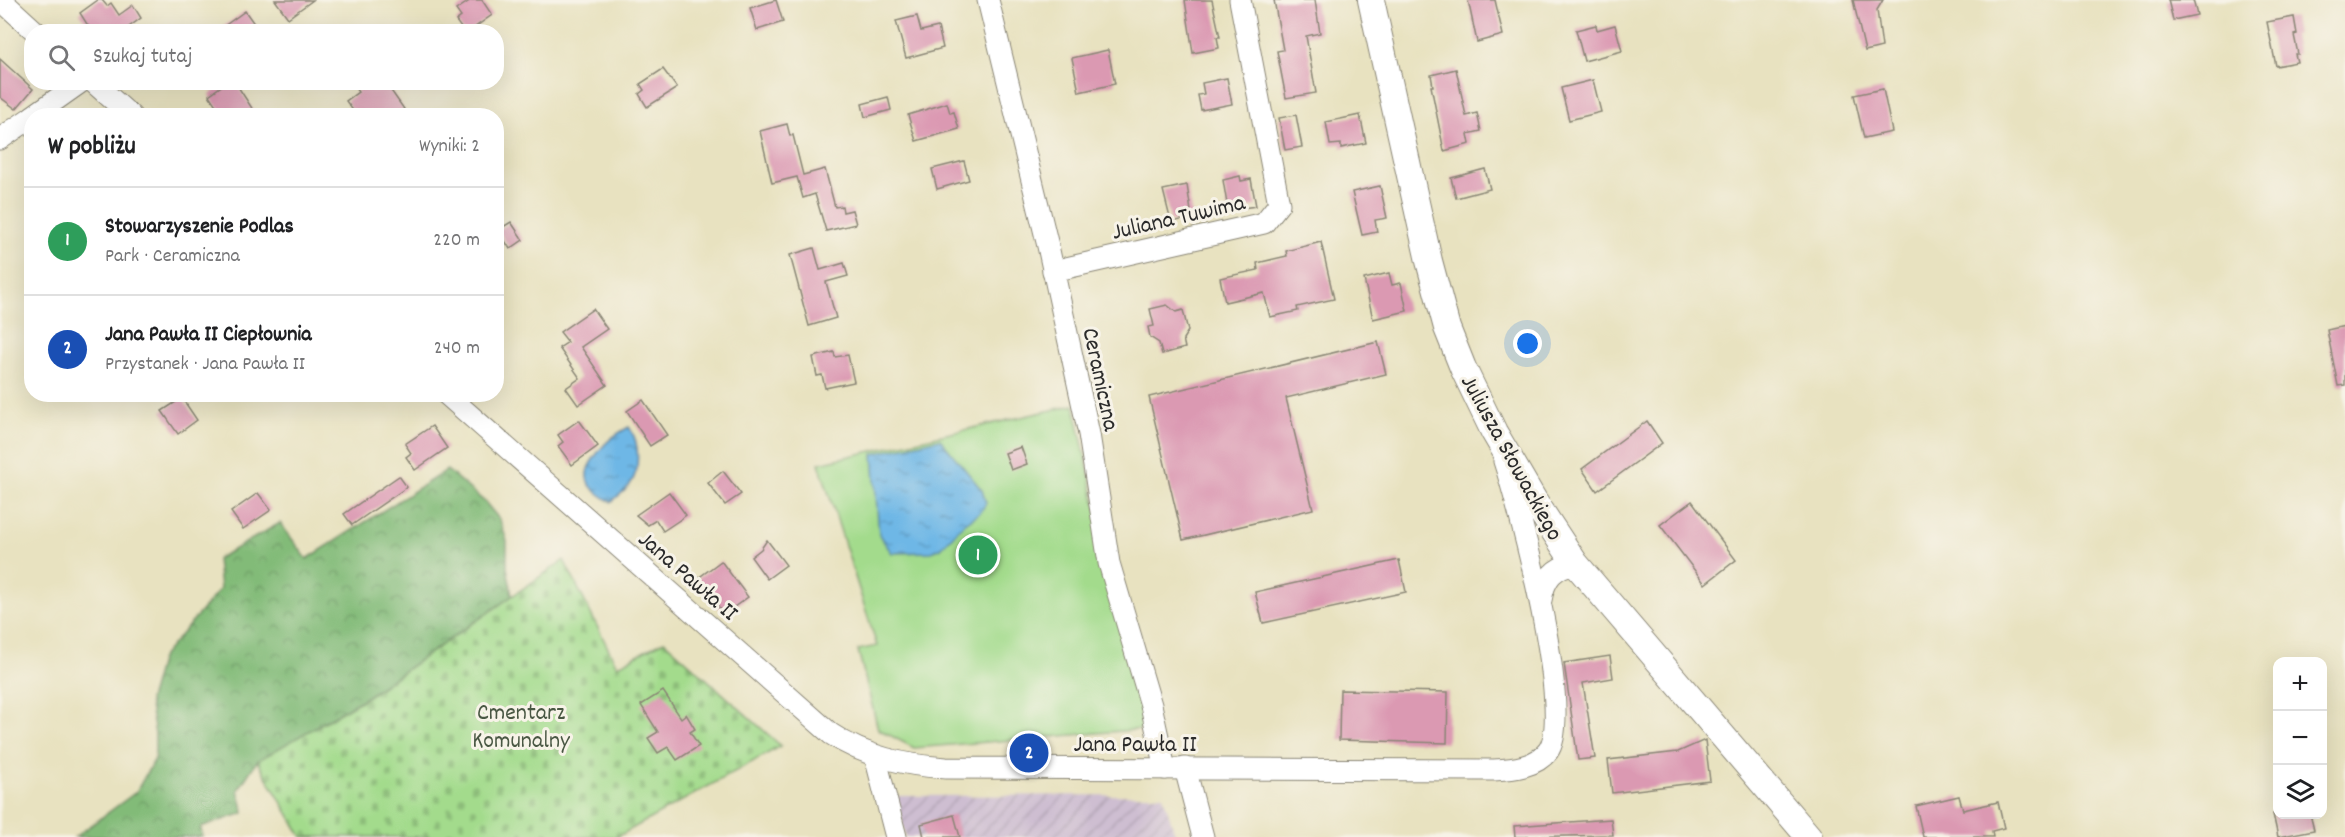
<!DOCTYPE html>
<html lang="pl">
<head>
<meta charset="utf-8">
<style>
  body { margin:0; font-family:Dekko,sans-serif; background:#f6f6f6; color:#202124 }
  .controls { position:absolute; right:18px; bottom:18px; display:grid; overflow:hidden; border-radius:12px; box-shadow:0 6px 24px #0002 }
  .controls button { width:54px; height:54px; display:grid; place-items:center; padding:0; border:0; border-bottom:2px solid #e0e0e0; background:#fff; color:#202124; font:30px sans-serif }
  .you { position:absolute; left:1528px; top:344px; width:21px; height:21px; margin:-15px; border:4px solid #fff; border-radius:50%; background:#1a73e8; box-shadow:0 0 0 9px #1a73e833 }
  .badge { display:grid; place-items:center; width:39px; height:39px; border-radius:50%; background:#b45309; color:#fff; font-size:20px; font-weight:700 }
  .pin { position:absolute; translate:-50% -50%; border:3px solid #fff; box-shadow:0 2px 6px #0006 }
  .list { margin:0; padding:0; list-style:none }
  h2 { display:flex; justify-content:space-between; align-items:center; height:78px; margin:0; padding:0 24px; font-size:26px }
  h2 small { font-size:20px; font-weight:400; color:#757577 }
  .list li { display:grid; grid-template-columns:39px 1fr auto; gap:18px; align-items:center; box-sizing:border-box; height:108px; padding:0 24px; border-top:2px solid #e0e0e0 }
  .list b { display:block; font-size:22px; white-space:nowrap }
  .list p { margin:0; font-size:20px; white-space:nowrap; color:#757577 }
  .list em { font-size:20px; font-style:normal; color:#757577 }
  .icon { flex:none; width:33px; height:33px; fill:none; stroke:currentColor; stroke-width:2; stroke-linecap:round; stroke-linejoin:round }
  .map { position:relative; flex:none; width:2345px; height:837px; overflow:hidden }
  .search { position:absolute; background:#fff; box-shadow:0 6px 24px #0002; left:24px; top:24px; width:480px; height:66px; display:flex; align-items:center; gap:15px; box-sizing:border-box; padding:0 21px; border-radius:24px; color:#757577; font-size:22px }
  .panel { position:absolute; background:#fff; box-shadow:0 6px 24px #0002; left:24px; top:108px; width:480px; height:294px; border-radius:24px }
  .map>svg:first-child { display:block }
  .industrial { fill:url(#industrial-furrows) }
  .forest { fill:url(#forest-crowns); stroke:#567352; stroke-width:1.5 }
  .cemetery { fill:url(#cemetery-stones); stroke:#67835c; stroke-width:1.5 }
  .park { fill:#a3db8c; stroke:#67835c; stroke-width:1.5 }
  .water { fill:url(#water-ripples); stroke:#4c7188; stroke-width:1.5 }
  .building { fill:#db99b2 }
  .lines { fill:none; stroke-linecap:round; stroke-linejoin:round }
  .minor-casing { stroke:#8a8676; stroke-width:23 }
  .tertiary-casing { stroke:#8a8676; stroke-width:28 }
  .minor { stroke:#fff; stroke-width:21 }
  .tertiary { stroke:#fff; stroke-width:26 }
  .labels { text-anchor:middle; stroke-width:6; stroke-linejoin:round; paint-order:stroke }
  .street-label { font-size:24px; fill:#2b2b2b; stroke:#f7f3e8 }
  .park-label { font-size:24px; fill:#495743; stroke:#f7f3e8 }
</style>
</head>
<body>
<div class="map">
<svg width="2345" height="837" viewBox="0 0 2345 837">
  <defs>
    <pattern id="industrial-furrows" width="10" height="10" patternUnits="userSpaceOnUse" patternTransform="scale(1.5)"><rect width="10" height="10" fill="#cebed1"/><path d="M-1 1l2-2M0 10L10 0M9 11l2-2" fill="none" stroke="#b1a3b4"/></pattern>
    <pattern id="forest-crowns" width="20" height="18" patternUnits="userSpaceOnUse" patternTransform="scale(1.5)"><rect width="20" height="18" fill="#82bb78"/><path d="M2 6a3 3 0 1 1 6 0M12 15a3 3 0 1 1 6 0" fill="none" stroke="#6b9863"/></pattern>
    <pattern id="cemetery-stones" width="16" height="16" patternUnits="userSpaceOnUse" patternTransform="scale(1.5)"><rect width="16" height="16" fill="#a3db8c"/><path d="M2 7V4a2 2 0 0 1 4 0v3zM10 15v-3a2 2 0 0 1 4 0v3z" fill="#8cbc79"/></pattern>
    <pattern id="water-ripples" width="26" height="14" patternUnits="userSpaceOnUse" patternTransform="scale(1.5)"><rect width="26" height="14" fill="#6eb7e6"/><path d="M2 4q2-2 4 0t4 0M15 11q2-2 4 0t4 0" fill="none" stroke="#5b95bb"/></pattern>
  </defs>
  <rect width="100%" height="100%" fill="#f7f3e8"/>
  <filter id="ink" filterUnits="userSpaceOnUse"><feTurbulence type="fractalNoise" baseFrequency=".0167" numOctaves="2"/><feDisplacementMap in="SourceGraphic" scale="12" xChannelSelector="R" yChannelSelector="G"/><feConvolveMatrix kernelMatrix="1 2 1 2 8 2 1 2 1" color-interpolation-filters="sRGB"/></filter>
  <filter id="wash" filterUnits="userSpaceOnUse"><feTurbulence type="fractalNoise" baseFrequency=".008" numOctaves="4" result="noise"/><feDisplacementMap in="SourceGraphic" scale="24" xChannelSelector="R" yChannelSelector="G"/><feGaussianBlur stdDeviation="1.35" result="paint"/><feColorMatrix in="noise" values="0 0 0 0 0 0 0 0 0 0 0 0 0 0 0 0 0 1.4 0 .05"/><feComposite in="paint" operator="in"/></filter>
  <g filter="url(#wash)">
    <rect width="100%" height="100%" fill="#e8e2c0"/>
    <polygon class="industrial" points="1163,795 1176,837 906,837 895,796"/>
    <polygon class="forest" points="447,470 485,502 500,520 507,541 507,567 512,596 363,699 257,761 238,790 244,813 201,827 202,837 75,837 136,792 155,758 155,734 149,700 161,658 220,589 217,559 280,523 307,559"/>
    <polygon class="cemetery" points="564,560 617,666 664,641 781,746 617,837 302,837 257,761 364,699"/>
    <polygon class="park" points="1074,405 1145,729 914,748 878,729 858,650 877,646 819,463"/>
    <g class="water">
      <path d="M629 427C640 442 641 471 629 486 624 492 617 497 611 502 591 490 578 480 594 458 604 443 614 435 629 427Z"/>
      <polygon points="940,439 982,490 986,503 981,512 964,524 941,548 931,552 892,553 879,535 873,454"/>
    </g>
    <g id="blocks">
      <g class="building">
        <polygon points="98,0 102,0 107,6 111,3 119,15 133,5 141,18 122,32 92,32 80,13"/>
        <polygon points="275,0 313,0 288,18"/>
        <polygon points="471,0 482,0 492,15 468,32 464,32 456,21 461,17 456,10"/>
        <polygon points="776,0 783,22 757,30 750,8"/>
        <polygon points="1185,0 1212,0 1220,37 1217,37 1219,48 1193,53"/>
        <polygon points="1274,0 1315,0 1320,33 1306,36 1316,93 1286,98 1277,51 1283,50"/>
        <polygon points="1468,0 1495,0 1503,35 1477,42"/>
        <polygon points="1853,0 1883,0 1877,10 1882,47 1865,51"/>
        <polygon points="2168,0 2193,0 2197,15 2173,20"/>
        <polygon points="245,11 260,32 216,32"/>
        <polygon points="917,16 921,31 938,27 943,48 906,58 896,21"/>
        <polygon points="2294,17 2297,34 2294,35 2298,54 2295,54 2297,62 2276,66 2267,22"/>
        <polygon points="1596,25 1597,30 1615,25 1622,51 1584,61 1576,30"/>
        <polygon points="1108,50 1115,84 1079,92 1072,58"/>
        <polygon points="0,59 33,89 16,109 0,97"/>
        <polygon points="663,69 677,88 647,107 639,94 644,90 640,84"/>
        <polygon points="1456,69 1466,116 1477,113 1481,131 1468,134 1470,144 1444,151 1431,86 1433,86 1431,75"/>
        <polygon points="1227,78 1232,104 1201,110 1198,95 1204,94 1202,83"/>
        <polygon points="1593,80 1601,112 1569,120 1561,88"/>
        <polygon points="227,82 235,82 257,116 223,116 209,95"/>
        <polygon points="351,82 385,82 404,109 395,116 357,116 346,101 358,92"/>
        <polygon points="1883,89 1892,132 1864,138 1854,95"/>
        <polygon points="888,97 891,110 865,117 862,104"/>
        <polygon points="947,103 950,113 954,112 959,129 916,141 908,115"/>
        <polygon points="1296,115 1302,147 1285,150 1279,118"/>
        <polygon points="1360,115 1366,143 1341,148 1341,144 1330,145 1326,122"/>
        <polygon points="787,124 790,136 793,135 803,175 825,169 835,207 842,206 843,212 852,210 856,224 826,231 815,194 803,198 797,177 772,183 760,131"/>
        <polygon points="964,161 969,180 937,189 932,169"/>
        <polygon points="1485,169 1490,189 1456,198 1451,178"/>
        <polygon points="1240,176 1241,181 1251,179 1256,206 1228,210 1223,180"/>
        <polygon points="1187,185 1192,218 1171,222 1163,190"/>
        <polygon points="1380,186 1387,218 1375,220 1377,232 1362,235 1352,192"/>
        <polygon points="511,222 523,240 510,249 498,230"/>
        <polygon points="1321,242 1334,299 1297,307 1298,311 1270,317 1264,293 1225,302 1220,278 1258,270 1257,263 1287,256 1286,251"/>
        <polygon points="814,248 820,270 844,263 848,276 826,282 836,318 809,326 790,255"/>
        <polygon points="1389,273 1392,285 1401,283 1407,311 1373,319 1364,279"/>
        <polygon points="1167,305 1176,312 1183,310 1188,331 1183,339 1185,348 1162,354 1159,343 1150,337 1148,327 1154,326 1150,309"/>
        <polygon points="593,309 607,329 581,347 607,385 578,405 566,388 580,378 559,348 568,342 560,332"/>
        <polygon points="2345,326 2345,385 2338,386 2327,330"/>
        <polygon points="1378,342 1386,374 1286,398 1313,509 1183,540 1149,397"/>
        <polygon points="834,352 835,357 848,355 854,382 825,388 822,375 817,376 813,357"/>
        <polygon points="182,398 197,420 178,434 162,411"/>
        <polygon points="643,400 667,435 650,446 627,411"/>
        <polygon points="579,420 598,446 572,465 558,446 563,442 558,435"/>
        <polygon points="1647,421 1662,443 1597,491 1582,469"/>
        <polygon points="432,426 447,448 415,470 406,457 411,453 405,444"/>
        <polygon points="1021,447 1027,464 1011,470 1005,453"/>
        <polygon points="723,471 741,494 725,505 708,483"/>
        <polygon points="399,476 407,487 352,525 344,514"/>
        <polygon points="669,492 686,515 681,519 663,531 656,520 648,525 636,515"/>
        <polygon points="258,493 271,510 243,529 231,512"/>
        <polygon points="1692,501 1736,560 1705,584 1660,525"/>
        <polygon points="767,540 786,565 767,579 751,557 761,549"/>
        <polygon points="1399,560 1406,592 1263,623 1255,592"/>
        <polygon points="721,561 748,597 724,614 697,579"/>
        <polygon points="1610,656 1613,678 1583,683 1595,758 1578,760 1564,663"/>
        <polygon points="1340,690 1448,692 1447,743 1339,740"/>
        <polygon points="663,691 681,718 686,714 695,729 690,732 699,746 677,760 668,747 658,753 648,738 658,732 641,705"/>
        <polygon points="1705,740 1710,781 1612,793 1608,760 1678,752"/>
        <polygon points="1959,796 1963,810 1998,802 2004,828 1992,831 1993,837 1923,837 1916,806"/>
        <polygon points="2273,814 2310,814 2314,830 2278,837"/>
        <polygon points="954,815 960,837 924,837 921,824"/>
        <polygon points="1611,819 1613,835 1515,837 1514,826"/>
      </g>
    </g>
  </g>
  <g filter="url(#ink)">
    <use href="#blocks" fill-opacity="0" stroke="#8a8676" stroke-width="1.5"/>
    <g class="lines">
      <g class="minor-casing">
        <g id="minor">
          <polyline points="1,0 36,32"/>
          <polyline points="988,0 1048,246 1089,434 1109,563 1151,705 1165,769"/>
          <polyline points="93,82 131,116"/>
          <polyline points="33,116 81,82"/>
          <polyline points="0,139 32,117"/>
          <polyline points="1053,271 1264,223 1279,204 1240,0"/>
          <path d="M446 394 831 734C865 757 905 765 946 768L1494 770C1513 769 1536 767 1548 751 1575 716 1519 507 1504 461"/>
          <path d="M1541 600C1545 578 1553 568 1575 563"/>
          <polyline points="875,756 896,837"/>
          <polyline points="1185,768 1203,837"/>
        </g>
      </g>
      <g class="tertiary-casing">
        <polyline id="tertiary" points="1371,0 1429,261 1447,328 1463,368 1494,432 1535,502 1575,563 1809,837"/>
      </g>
      <use href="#minor" class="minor"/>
      <use href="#tertiary" class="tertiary"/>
    </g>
  </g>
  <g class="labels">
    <g class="street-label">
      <text transform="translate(1178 216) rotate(-13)" y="8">Juliana Tuwima</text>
      <text transform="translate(1102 379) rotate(78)" y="8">Ceramiczna</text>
      <text transform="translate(1513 457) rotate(61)" y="8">Juliusza Słowackiego</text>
      <text transform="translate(689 575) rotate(41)" y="8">Jana Pawła II</text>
      <text x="1135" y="751">Jana Pawła II</text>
    </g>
    <g class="park-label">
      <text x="521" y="719">Cmentarz<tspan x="521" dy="28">Komunalny</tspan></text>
    </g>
  </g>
</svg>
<div class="controls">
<button>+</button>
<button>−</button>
<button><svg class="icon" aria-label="layers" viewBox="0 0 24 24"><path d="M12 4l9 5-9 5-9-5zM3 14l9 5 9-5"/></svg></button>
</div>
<div class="you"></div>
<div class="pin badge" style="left:978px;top:555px;background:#2e9e5b">1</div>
<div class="pin badge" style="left:1029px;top:753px;background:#1a4fb4">2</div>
<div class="search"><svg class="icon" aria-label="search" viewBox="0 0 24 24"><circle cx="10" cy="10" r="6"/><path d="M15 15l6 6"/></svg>Szukaj tutaj</div>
<section class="panel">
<h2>W pobliżu<small>Wyniki: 2</small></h2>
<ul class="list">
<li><span class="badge" style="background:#2e9e5b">1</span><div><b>Stowarzyszenie Podlas</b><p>Park · Ceramiczna</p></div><em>220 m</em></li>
<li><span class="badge" style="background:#1a4fb4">2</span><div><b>Jana Pawła II Ciepłownia</b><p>Przystanek · Jana Pawła II</p></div><em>240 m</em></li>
</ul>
</section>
</div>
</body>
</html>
